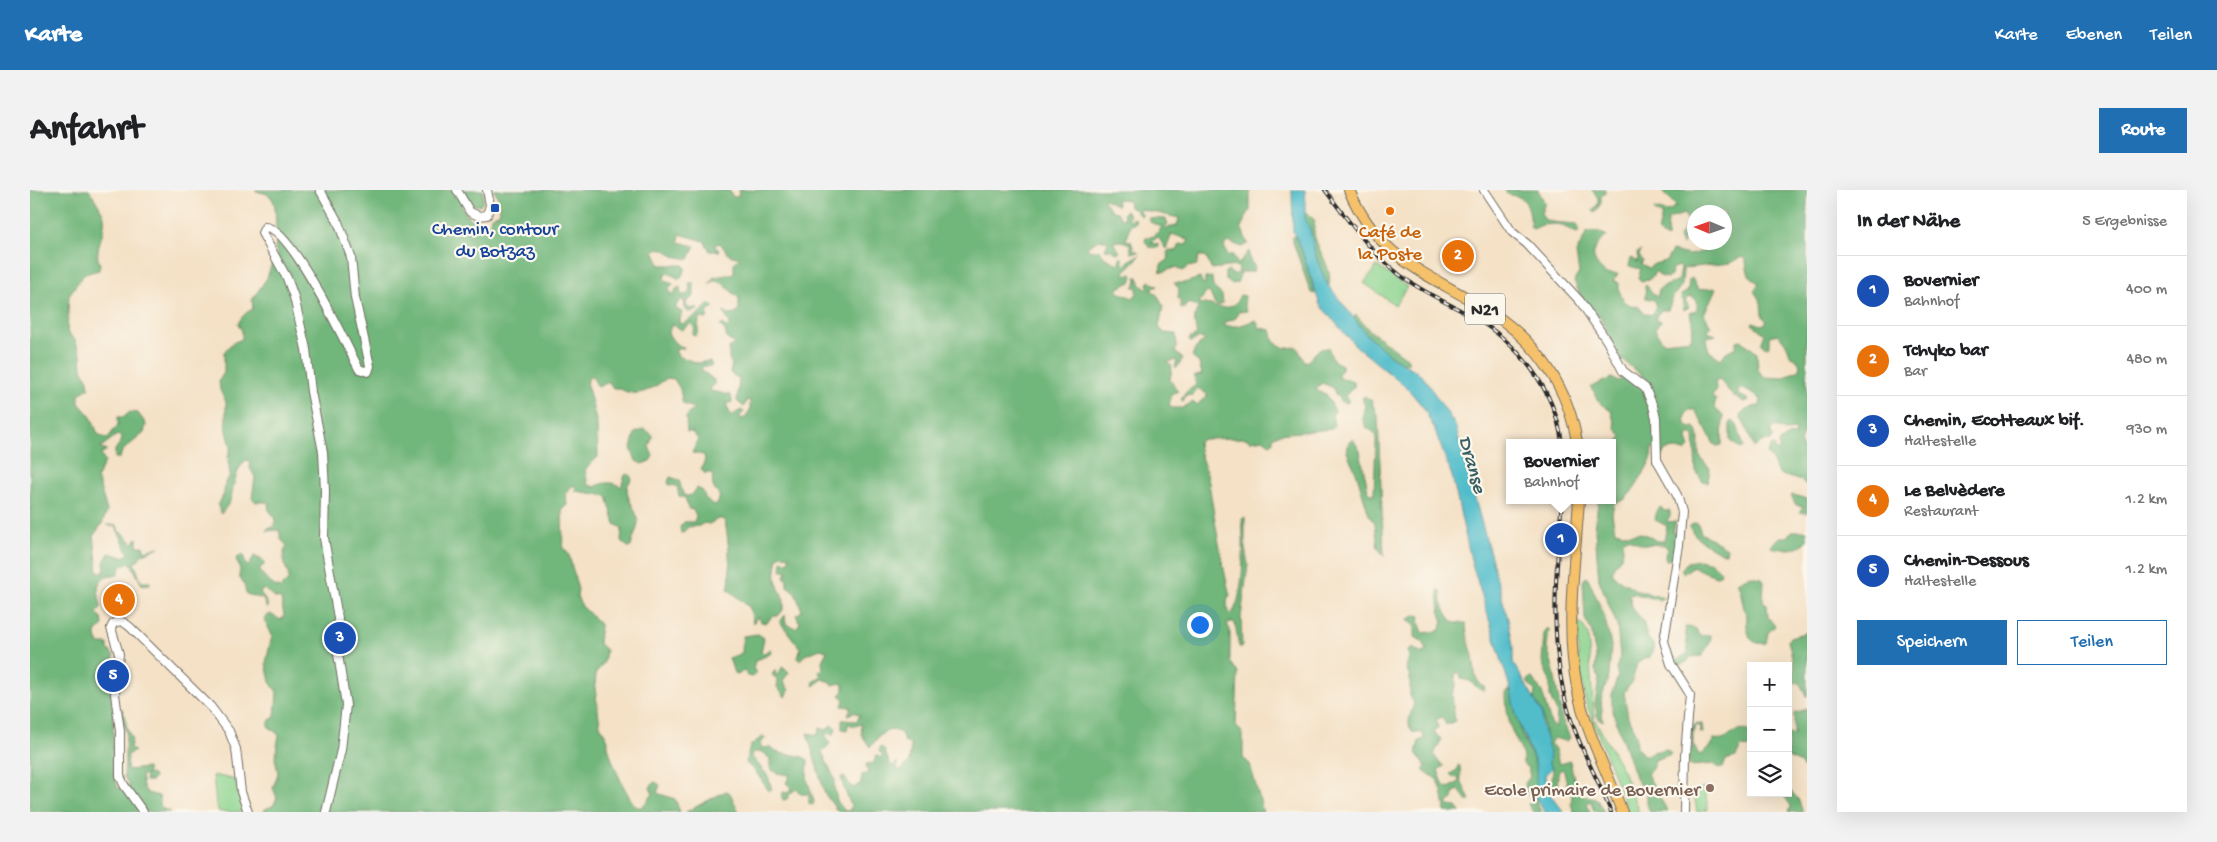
<!DOCTYPE html>
<html lang="de">
<head>
<meta charset="utf-8">
<style>
  body { margin:0; font-family:"Gochi Hand",sans-serif; background:#f2f2f2; color:#202124 }
  .controls { position:absolute; right:15px; bottom:15px; display:grid; overflow:hidden; border-radius:0px; box-shadow:0 5px 20px #0002 }
  .controls button { width:45px; height:45px; display:grid; place-items:center; padding:0; border:0; border-bottom:1px solid #e0e0e0; background:#fff; color:#202124; font:25px sans-serif }
  .compass { position:absolute; left:1657px; top:15px; width:45px; height:45px; border-radius:50%; background:#fff; box-shadow:0 5px 20px #0002; rotate:272deg }
  .you { position:absolute; left:1169px; top:434px; width:18px; height:18px; margin:-12px; border:4px solid #fff; border-radius:50%; background:#1a73e8; box-shadow:0 0 0 8px #1a73e833 }
  .badge { display:grid; place-items:center; width:32px; height:32px; border-radius:50%; background:#1f6fb2; color:#fff; font-size:16px; font-weight:700 }
  .pin { position:absolute; translate:-50% -50%; border:2px solid #fff; box-shadow:0 1px 5px #0006 }
  .popup { position:absolute; left:1476px; top:249px; width:110px; height:65px; box-sizing:border-box; display:grid; place-content:center; border-radius:0px; background:#fff; filter:drop-shadow(0 1px 4px #0005); font-size:16px; white-space:nowrap; color:#757577 }
  .popup b { font-size:19px; color:#202124 }
  .popup::after { content:''; position:absolute; left:50%; top:100%; margin-left:-10px; border:10px solid transparent; border-top-color:#fff }
  .list { margin:0; padding:0; list-style:none }
  h2 { display:flex; justify-content:space-between; align-items:center; height:65px; margin:0; padding:0 20px; font-size:21px }
  h2 small { font-size:16px; font-weight:400; color:#757577 }
  .list li { display:grid; grid-template-columns:32px 1fr auto; gap:15px; align-items:center; box-sizing:border-box; height:70px; padding:0 20px; border-top:1px solid #e0e0e0 }
  .list b { display:block; font-size:19px; white-space:nowrap }
  .list p { margin:0; font-size:16px; white-space:nowrap; color:#757577 }
  .list em { font-size:16px; font-style:normal; color:#757577 }
  .actions { display:flex; gap:10px; padding:15px 20px }
  .actions a { flex:1; padding:11px 0; border:1px solid #1f6fb2; border-radius:0px; text-align:center; font-size:18px; color:#1f6fb2 }
  .actions .main { background:#1f6fb2; color:#fff }
  .icon { flex:none; width:28px; height:28px; fill:none; stroke:currentColor; stroke-width:2; stroke-linecap:round; stroke-linejoin:round }
  .map { position:relative; flex:none; width:1777px; height:622px; overflow:hidden; border-radius:0px }
  header { display:flex; align-items:center; gap:30px; box-sizing:border-box; height:70px; padding:0 25px; background:#1f6fb2; color:#fff }
  header strong { font-size:24px }
  nav { display:flex; gap:28px; margin-inline-start:auto; font-size:18px }
  .intro { display:flex; align-items:center; justify-content:space-between; box-sizing:border-box; height:120px; padding:0 30px }
  h1 { margin:0; font-size:35px }
  .button { padding:12px 22px; border-radius:0px; background:#1f6fb2; color:#fff; font-size:18px; font-weight:700 }
  main { display:flex; gap:30px; padding:0 30px }
  aside { flex:1; background:#fff; border-radius:0px; box-shadow:0 5px 20px #0002 }
  .map>svg:first-child { display:block }
  .green { fill:#8cd48f; stroke:#5c805d }
  .forest { fill:#71b67a; stroke:#4e7052; fill-rule:evenodd }
  .water { fill:#51bdcb; stroke:#3e747b }
  .lines { fill:none; stroke-linecap:round; stroke-linejoin:round }
  .tertiary-casing { stroke:#716b61; stroke-width:10 }
  .primary-casing { stroke:#716b61; stroke-width:12 }
  .tertiary { stroke:#fff; stroke-width:8 }
  .primary { stroke:#f5c16b; stroke-width:10 }
  .rail-casing { stroke:#2b2b2b; stroke-width:4 }
  .rail { stroke:#fbf7ec; stroke-width:2; stroke-dasharray:5.5; stroke-linecap:butt }
  .transit-dot { fill:#1a4fb4; stroke:#fbf7ec; stroke-width:2 }
  .food-dot { fill:#e8710a; stroke:#fbf7ec; stroke-width:2 }
  .education-dot { fill:#8d6e63; stroke:#fbf7ec; stroke-width:2 }
  .labels { text-anchor:middle; stroke-width:4.5; stroke-linejoin:round; paint-order:stroke }
  .shield { fill:#fbf7ec; stroke:#696865; stroke-width:1 }
  .shield-label { font-size:18px; font-weight:bold; fill:#2b2b2b }
  .transit-label { font-size:19px; fill:#164399; stroke:#fbf7ec }
  .food-label { font-size:19px; fill:#c56008; stroke:#fbf7ec }
  .education-label { font-size:19px; fill:#785e54; stroke:#fbf7ec; text-anchor:end }
  .water-label { font-size:20px; font-style:italic; fill:#385e63; stroke:#fbf7ec }
</style>
</head>
<body>
<header>
<strong>Karte</strong>
<nav><a>Karte</a><a>Ebenen</a><a>Teilen</a></nav>
</header>
<div class="intro"><h1>Anfahrt</h1><a class="button">Route</a></div>
<main>
<div class="map">
<svg width="1777" height="622" viewBox="0 0 1777 622">
  <rect width="100%" height="100%" fill="#fbf7ec"/>
  <filter id="ink" filterUnits="userSpaceOnUse"><feTurbulence type="fractalNoise" baseFrequency=".02" numOctaves="2"/><feDisplacementMap in="SourceGraphic" scale="10" xChannelSelector="R" yChannelSelector="G"/><feConvolveMatrix kernelMatrix="1 2 1 2 8 2 1 2 1" color-interpolation-filters="sRGB"/></filter>
  <filter id="wash" filterUnits="userSpaceOnUse"><feTurbulence type="fractalNoise" baseFrequency=".0096" numOctaves="4" result="noise"/><feDisplacementMap in="SourceGraphic" scale="20" xChannelSelector="R" yChannelSelector="G"/><feGaussianBlur stdDeviation="1.12" result="paint"/><feColorMatrix in="noise" values="0 0 0 0 0 0 0 0 0 0 0 0 0 0 0 0 0 1.4 0 .05"/><feComposite in="paint" operator="in"/></filter>
  <g filter="url(#wash)">
    <rect width="100%" height="100%" fill="#f4e1c6"/>
    <g class="green">
      <polygon points="1347,76 1377,97 1365,115 1334,93"/>
      <polygon points="1547,432 1554,437 1558,445 1564,528 1594,583 1609,622 1598,622 1556,513 1549,477"/>
      <polygon points="183,585 207,590 216,622 189,622 186,614"/>
      <polygon points="1675,598 1678,620 1667,622 1663,600"/>
    </g>
    <g class="forest">
      <path d="M0 0H59C63 6 73 21 74 27 77 41 62 63 70 73L69 80 54 84 39 105 37 142 45 150 51 165 52 179 58 190 59 198 49 204V213L61 227 68 244 77 249 88 235V227H94L100 222 108 223 116 234 114 243 92 261 90 268H85V260L92 250 91 246 87 245 71 257 72 260H77L71 265 75 272 67 287 77 321 72 334 64 345 68 382H75L74 372 79 363 93 367 99 364 86 337 77 335H87L89 342 94 344 103 354 107 348V356H113L115 361 129 357 111 365 108 371 104 372 111 392H120V394L112 395 101 373 91 376 88 384 77 386 69 393 68 400 71 417 67 423 72 429 73 434C69 443 62 440 69 454H78V459L84 466 83 476 76 486 83 500C78 508 83 511 83 519 85 545 79 574 88 599L99 595 94 587 96 542 90 520 92 518C96 528 96 541 102 548L100 559 105 561 98 564 97 580 117 578 118 584 123 585 124 588 122 591H115L116 584 111 586 113 596 117 603 129 606 131 618 141 622H0Z"/>
      <path d="M225 0H453V11L450 16 431 13V15C438 28 445 36 460 33L461 26 469 24C471 15 469 6 463 0H699L703 7H706L709 5 708 0H1220V20L1211 37 1218 54 1212 57 1199 52 1194 55 1197 65H1203L1208 75 1219 61 1220 71 1225 76 1223 82H1211L1207 93 1201 94 1195 89V82L1198 81 1204 85 1208 83 1209 79 1206 76 1181 79 1176 66H1169L1167 75 1158 77 1153 81 1146 77 1133 82 1130 81 1131 75 1139 69 1137 63 1139 60 1147 61 1150 54 1156 55 1159 50 1142 44 1136 59 1128 47 1120 53 1128 54V58L1119 57 1115 51 1116 48 1124 46 1132 37 1120 32 1118 28 1136 29 1138 34 1135 36 1136 38 1147 36 1149 28 1110 19 1109 22 1113 25 1110 26 1104 19 1099 17 1098 10 1086 9 1088 16 1075 9 1074 11 1082 21 1087 22 1091 29H1094L1093 23 1096 21 1099 25 1098 30 1105 28 1106 32 1100 36 1096 50 1101 51 1104 60 1109 62 1101 63 1100 54 1092 51 1083 52 1090 62 1088 64 1082 60 1075 59 1078 53 1076 50H1069L1057 57 1060 61 1069 60 1075 68 1088 74 1090 68H1092L1094 76 1101 69 1111 65 1094 82 1095 85 1101 83 1103 86 1101 92 1088 98V102L1103 108 1107 103V97H1103L1107 92 1106 87H1108L1111 95 1116 99H1119L1117 94 1119 91 1128 96 1121 99 1128 106 1133 116 1129 137 1134 143 1146 144 1147 157 1145 162 1153 168 1147 178 1145 177 1147 170 1138 172 1142 177 1140 190 1148 201 1142 204 1139 215 1142 218H1153L1162 212 1167 215 1178 205 1168 198 1162 205 1154 206V211L1151 210 1156 202 1166 195 1164 187 1172 184 1169 173 1162 167 1166 158 1175 150 1171 148 1160 152 1159 149 1167 145C1165 136 1162 125 1169 117L1158 113 1155 118H1151V112L1148 108 1149 99 1144 93H1154L1170 88 1173 94 1175 93V88L1182 87 1183 97 1192 105 1193 113 1188 116 1184 113 1180 103 1177 102 1169 112C1174 115 1176 114 1181 115 1193 120 1205 119 1210 105L1215 106 1214 115 1217 121 1208 122 1206 128 1194 133 1195 136H1208L1226 130 1230 138 1241 140 1244 152 1255 158 1267 157 1275 172 1278 171 1289 159 1298 158 1304 171 1312 175V179L1308 184 1309 188 1324 191V197L1315 206 1319 211 1317 213 1310 211 1309 207 1305 205 1304 198 1292 193 1286 198 1289 202 1296 204 1305 221 1302 225 1304 235 1302 239 1248 244 1243 247V252L1240 254 1233 249 1221 251 1215 248 1173 249 1168 252C1169 267 1177 279 1179 293 1185 331 1191 369 1200 406H1198L1197 415 1200 425C1215 414 1214 349 1212 329L1215 327V358L1218 375 1211 427 1212 457H1209L1205 433 1200 432 1197 434 1200 440V471L1208 483 1206 535 1213 544V568L1220 574 1233 622H808L795 604 777 543 788 545 790 538 796 540 801 535 806 538 804 544 795 543 800 554 792 562 805 590 804 596 807 611 815 621 820 620 821 616C818 608 812 594 811 587H814L823 598 831 593 832 585 838 583 836 574 844 573 846 565 851 568 853 566 849 561 850 557 854 559 860 575 863 576 867 572V579L871 580 879 572 881 555 875 552 871 543C855 535 849 547 840 557L832 545 831 534 826 536 818 534 817 540 812 539V530L827 531 830 525 824 522 818 525 821 517 812 516 814 510 810 505 814 501V496L810 493 803 495 801 492 793 489 783 496 784 491 791 486 789 482 793 478 792 471 797 461 790 459 775 465 770 470 768 469 770 458 750 432 755 425 756 434 766 438 770 433 766 425 772 421 765 402 757 396V389L754 387 757 383 756 380 751 381 752 371 759 372V365L748 366C747 374 745 381 746 389 748 402 762 414 748 426H742L737 433 731 432 728 426 723 433 720 418 698 399C702 389 698 339 694 329H688L679 334 674 333 669 336 657 337 655 342 651 343 650 337 654 332H664L666 326 663 320 659 319 655 308 649 306 647 296 639 295 638 292 640 287 649 290 653 304 656 306 662 305 667 298 673 301 675 308 683 315H687C693 301 686 306 683 296 682 293 683 288 682 283H674L671 279 675 270 674 265 662 263 668 249 662 242H657L656 227 664 218 653 214 650 199 644 189 637 188C622 199 607 210 589 198H583L579 192 568 197 562 186 559 187 557 193 567 235 568 267 555 280 558 295 565 297C574 292 583 291 591 297L595 285 599 284 602 289C588 303 608 317 608 333 607 342 602 348 601 357H598L591 351 592 338 585 334 577 306 546 301 545 295C535 299 536 305 537 315L532 320 533 357 539 365 548 400 547 407 552 416 570 434 569 454 576 460 574 472 566 483 565 498 570 535 578 550C575 560 598 610 607 617H612L623 604 620 598 622 594 625 592 630 595 627 603 645 609 650 622H234L235 619 243 616 247 608 243 598 248 583 245 568 249 545 238 536 240 530 245 527 247 502 240 492 236 473 242 445 234 429 240 424 251 430 254 426 251 409 245 408 234 399 230 402 238 415 237 419 233 409 216 404 214 393 209 387 210 379 206 369 213 364 216 375 219 376 224 366 234 371V375L229 379C233 386 241 396 250 398L259 389C258 377 248 371 257 356L251 349 249 340 237 341 238 338 244 337 246 329 239 320 238 312H226L222 308 225 287 220 278 219 271 216 270C205 279 204 298 200 311 198 315 194 320 191 324L188 315 194 304 195 293 200 286 198 267 201 257 196 237V212L190 200 189 190 194 183V162L202 153 212 149V141L208 134C211 127 216 122 223 119L222 110 237 88 242 73 248 69 245 57 248 46C243 35 249 15 240 6 235 2 230 3 225 0ZM650 44 674 51 680 61H690L684 55 690 53 699 65 710 68 704 73V84L684 87 679 95 685 90 692 93 709 108V119L706 124 698 125 695 121 693 122 700 133 698 137H695L693 134 690 136 695 140 697 149 704 153 699 158V169L702 174 700 183 709 189 707 211 714 217 717 210H720V220L714 229 709 227 714 222 711 220 701 226 696 214 702 212 701 205 681 201 680 199 684 195V190L671 180 673 176H682L680 171 667 173 648 166 645 160 654 158 645 153 638 144 642 134 652 140 661 133 665 139 662 144 665 146 668 143 669 128 677 129 678 120 684 117 679 113C672 123 664 127 653 134L649 133 652 122 646 119V116L650 110H654L655 119 658 122 668 120 666 117 661 119 656 116 657 111 664 106V93H659L660 100 657 105H651L650 97 646 99 644 104H640L639 99 643 94 635 91 634 86 638 83 650 89 656 78 653 75H630L624 61C630 55 638 61 643 66L659 69 665 56 649 52Z"/>
      <path d="M1475 0H1508L1515 13 1511 23 1514 29 1522 32 1547 34 1550 41 1547 43 1528 34 1512 35 1503 39 1500 37C1501 28 1500 12 1489 7 1485 5 1481 6 1477 4Z"/>
      <polygon points="1562,0 1575,0 1575,3 1571,6 1571,13 1565,23 1563,20 1568,14 1568,8"/>
      <path d="M1634 0H1777V234L1770 252 1773 259 1777 260V296L1772 291 1748 284 1742 270 1737 264 1742 255 1745 256V261H1749V253L1758 246 1765 245 1766 240 1755 241 1745 236 1740 241 1743 247 1741 251 1731 252 1724 258 1716 237 1710 227C1713 220 1723 216 1730 216L1731 209 1712 198 1708 201V204L1719 210 1714 212 1703 206 1689 189 1685 191 1686 199 1682 206 1686 210 1684 217 1693 226 1692 255 1687 256 1684 254 1665 220H1658C1654 226 1654 234 1660 238L1665 237C1675 251 1660 262 1680 278L1678 292 1672 291 1666 281 1664 246 1659 243 1657 249 1660 257 1655 261 1647 259 1635 260 1631 268 1629 257 1622 258 1621 270 1605 298 1594 310 1584 313 1582 324 1585 341 1599 344 1610 343 1619 346 1626 351H1634L1637 336 1625 330 1627 320 1631 317 1634 321H1640V327L1637 330 1638 332 1646 331 1643 342 1647 345 1645 369 1636 370 1635 366 1637 358 1635 355 1611 354 1598 348 1592 351C1592 353 1593 356 1593 358 1594 375 1566 379 1598 395 1605 398 1606 403 1616 402L1619 404 1634 407 1629 410 1602 403 1599 405 1603 419 1613 431 1617 447 1624 456 1620 467 1607 473 1602 492 1594 502 1598 527 1606 545 1607 557 1613 565H1618L1623 562 1637 559 1641 564 1625 570 1622 579 1617 584 1638 622H1620L1617 614V604L1606 590 1582 519V502L1588 487 1586 479 1590 467 1587 435 1569 390 1565 340 1568 312 1569 310H1582V276L1586 264 1585 256 1592 246 1586 239 1581 221 1571 214 1561 197 1581 188 1589 191 1594 186 1610 194 1617 190 1591 169 1571 129 1550 105 1544 91 1549 83 1546 63 1557 42H1569L1577 46C1561 58 1558 69 1576 84H1588L1583 91 1589 93C1588 106 1595 116 1609 117L1614 123 1621 125 1625 121 1626 113 1624 110 1616 108 1615 96 1616 95 1627 108 1629 99 1649 90 1651 78 1649 76 1642 78 1641 86 1637 88 1630 86 1626 81 1620 89 1611 91 1608 88 1611 79 1599 76 1601 68 1608 72 1607 63 1611 61 1609 66 1613 71 1611 74 1619 78 1624 74 1636 71 1642 61 1659 65 1679 60 1684 56 1682 53 1694 52V22H1664V40C1655 41 1654 47 1652 55L1649 47 1658 31 1654 24 1638 29 1637 48 1628 42 1632 25 1626 23 1624 19 1637 22 1646 16 1634 3ZM1712 67 1716 70C1717 82 1718 88 1729 93L1724 101 1731 112 1732 125 1737 132 1732 135 1723 132 1722 134 1735 144 1731 154 1737 157 1739 156V146L1748 144 1757 155 1760 165 1766 168 1770 175 1768 180 1753 188 1735 187 1728 180 1727 163 1711 150 1706 151V157L1696 162 1691 169 1679 161 1676 150 1677 147 1686 145 1677 142 1681 136 1674 124 1686 98 1668 100 1662 88 1659 90 1658 101 1651 105 1654 120 1659 117 1655 110 1660 106 1667 110V120L1660 123 1663 138 1661 149 1633 152 1625 139 1631 131 1626 130V126L1631 120H1638L1644 105 1652 95 1653 80 1655 78 1700 73Z"/>
      <path d="M1277 22 1285 31C1278 53 1304 73 1299 95L1296 92 1286 67 1274 25Z"/>
      <polygon points="1264,45 1271,58 1285,104 1281,103 1263,52 1262,47"/>
      <path d="M1326 125 1339 140 1378 169V173C1362 175 1332 140 1323 128Z"/>
      <polygon points="1334,206 1341,210 1348,228 1354,366 1348,358 1345,333 1339,325 1326,282 1319,267 1317,262 1319,251 1323,249 1330,261 1338,301 1340,304 1344,304 1346,250 1345,243 1336,237 1332,227 1335,216 1332,208"/>
      <polygon points="1703,231 1707,235 1714,257 1712,259 1700,251 1700,232"/>
      <polygon points="614,239 623,245 619,257 623,266 620,271 612,274 606,271 601,258 605,243"/>
      <polygon points="1763,305 1777,309 1777,323 1770,322 1773,316 1766,315 1761,306"/>
      <path d="M1665 333 1668 334 1671 343 1697 358 1696 363C1688 364 1660 345 1660 336Z"/>
      <path d="M1762 341H1777V351C1766 361 1754 360 1740 357L1749 347H1758Z"/>
      <polygon points="1669,370 1682,373 1691,381 1690,385 1686,386 1662,377 1654,383 1651,381 1657,372"/>
      <path d="M1719 386 1732 388 1734 391 1733 411 1737 415 1738 427 1745 436 1738 443 1736 453C1733 453 1728 454 1725 452 1717 449 1716 432 1717 426 1711 415 1713 403 1707 392Z"/>
      <polygon points="1556,387 1559,390 1574,425 1581,455 1579,487 1571,509 1573,531 1568,528 1565,514 1569,488 1565,480 1566,467 1561,440 1555,429 1553,391"/>
      <path d="M1408 400 1411 402C1409 413 1417 425 1424 433H1436C1436 448 1443 461 1444 473 1445 485 1445 491 1455 498L1454 501 1449 499 1440 491 1431 489 1430 483H1425L1426 494 1422 505 1425 531 1416 535 1412 527 1406 530 1408 537 1404 543 1411 549C1406 566 1398 562 1414 576L1408 580 1414 596 1419 598 1429 592 1428 587 1424 588 1420 584 1427 580 1428 575 1430 576 1431 591 1440 610 1438 612 1429 600 1424 602 1423 609 1418 612V616L1427 617 1431 622H1415C1414 613 1413 597 1407 590 1403 585 1398 586 1393 580L1396 577 1386 563 1389 551 1394 549 1393 543 1382 542C1375 532 1382 523 1384 513L1380 506V486L1376 478 1379 466 1378 461 1382 458 1393 464 1397 459 1393 452 1385 447V435L1377 430 1386 425 1390 426 1389 432 1393 443 1409 441 1413 432 1410 423Z"/>
      <polygon points="1655,437 1665,438 1671,446 1680,445 1681,451 1672,466 1660,467 1657,472 1647,476 1647,470 1658,463"/>
      <polygon points="1517,439 1519,439 1517,457 1524,482 1532,529 1540,548 1536,551 1524,548 1520,553 1525,559 1529,574 1540,571 1545,593 1551,605 1566,608 1574,622 1564,621 1561,611 1557,613 1560,622 1544,622 1541,614 1542,605 1538,598 1534,581 1531,579 1528,583 1527,601 1524,604 1521,601 1523,580 1519,573 1512,523 1504,510 1505,501 1497,492 1498,489 1502,488 1512,502 1521,534 1523,537 1526,537 1527,523 1520,507 1520,491 1512,472 1514,443"/>
      <polygon points="1777,442 1777,507 1769,492 1758,494 1758,484 1765,480 1758,450 1760,447"/>
      <polygon points="728,444 734,448 731,462 734,463 741,459 742,463 725,471 723,478 726,483 723,487 718,486 714,480 708,485 704,483 699,468 712,463 713,446"/>
      <polygon points="752,477 759,482 753,491 759,500 755,507 747,497 748,490 742,485 745,480 746,485 749,485"/>
      <path d="M1480 500 1492 545 1504 571 1507 583 1506 612 1511 622H1503L1498 614 1502 610 1496 602 1495 593 1500 587 1498 578 1493 574C1494 561 1487 554 1482 541 1478 529 1476 515 1476 502Z"/>
      <polygon points="1777,519 1777,583 1769,572 1758,567 1758,544 1764,545 1764,523"/>
      <path d="M1667 533 1672 534 1673 543H1670L1671 537 1667 535C1660 542 1663 558 1670 565L1678 559 1684 549 1693 550C1702 543 1708 537 1721 542V558L1711 557 1706 567 1696 570 1693 578H1688L1684 574 1660 576 1658 561 1663 557 1660 539Z"/>
      <path d="M733 546 736 548 730 553 732 558 740 557C753 569 766 561 778 570L777 589 784 611 783 615 779 614V604H771L766 599 759 605 757 609 753 610 751 604 754 602 758 603 762 598 756 593 760 585 746 583 740 578V569L733 562H724L721 566 738 586 742 600 739 601 725 581 716 573 720 556Z"/>
      <polygon points="1758,598 1768,609 1773,622 1759,622 1761,616 1752,603 1758,603"/>
      <polygon points="696,601 700,603 709,622 656,622"/>
    </g>
    <path class="water" d="M1262 0H1275V28L1280 40 1286 67 1296 92 1336 144 1361 166 1392 185 1425 235 1479 433 1483 456V472L1512 523V535L1520 562 1519 573 1522 578 1515 585 1516 599 1534 622H1514C1512 616 1506 611 1506 605 1504 593 1509 582 1504 570 1495 547 1484 526 1481 501L1441 370 1422 286 1404 238 1393 217 1378 199 1325 155 1290 115 1271 58 1263 41Z"/>
  </g>
  <g filter="url(#ink)">
    <g class="lines">
      <g class="tertiary-casing">
        <g id="tertiary">
          <path d="M290 0 308 32 321 67 325 108 340 176 338 182 329 179C316 155 261 36 235 37L232 43 257 88 264 107 276 159 281 202 293 262 295 301 294 348 308 428 307 458 316 515 311 560 296 622"/>
          <polyline points="427,0 440,22 449,26 457,25 460,15 457,0"/>
          <polyline points="1454,0 1482,42 1497,54 1550,111 1577,151 1593,181 1615,198 1623,216 1626,228 1627,270 1647,305 1652,322 1649,356 1634,451 1641,474 1660,504 1655,565 1654,622"/>
          <path d="M113 622 94 595 90 586V541L85 504 89 464 81 438 83 434C89 429 94 432 100 437L180 516 199 541 206 559 211 602 218 622"/>
        </g>
      </g>
      <g class="primary-casing">
        <g id="primary">
          <path d="M1319 0C1351 74 1402 84 1462 123 1508 153 1539 199 1547 253"/>
          <path d="M1549 310C1545 372 1535 436 1547 497 1555 541 1577 580 1592 622"/>
        </g>
      </g>
      <use href="#tertiary" class="tertiary"/>
      <use href="#primary" class="primary"/>
      <g class="rail-casing">
        <g id="rail">
          <path d="M1295 0C1318 30 1340 62 1370 85 1392 102 1418 113 1443 127 1488 153 1525 199 1532 253"/>
          <path d="M1532 310C1526 382 1518 453 1539 523 1549 558 1568 588 1581 622"/>
        </g>
      </g>
      <use href="#rail" class="rail"/>
    </g>
  </g>
  <rect class="transit-dot" x="460" y="13" width="10" height="10" rx="2.5"/>
  <circle class="food-dot" cx="1360" cy="21" r="5"/>
  <circle class="education-dot" cx="1680" cy="598" r="5"/>
  <g class="labels">
    <rect class="shield" x="1435" y="103.5" width="40" height="31" rx="4"/>
    <g class="shield-label">
      <text x="1455" y="125">N21</text>
    </g>
    <g class="transit-label">
      <text x="465" y="44">Chemin, contour<tspan x="465" dy="22">du Botzaz</tspan></text>
    </g>
    <g class="food-label">
      <text x="1360" y="47">Café de<tspan x="1360" dy="22">la Poste</tspan></text>
    </g>
    <g class="education-label">
      <text x="1670" y="605">Ecole primaire de Bovernier</text>
    </g>
    <g class="water-label">
      <text transform="translate(1444 274) rotate(74)" y="7">Dranse</text>
    </g>
  </g>
</svg>
<div class="controls">
<button>+</button>
<button>−</button>
<button><svg class="icon" aria-label="layers" viewBox="0 0 24 24"><path d="M12 4l9 5-9 5-9-5zM3 14l9 5 9-5"/></svg></button>
</div>
<svg class="compass" viewBox="-18 -18 36 36"><path d="M0-13l5 13h-10z" fill="#e53935"/><path d="M0 13l5-13h-10z" fill="#757577"/></svg>
<div class="you"></div>
<div class="pin badge" style="left:1531px;top:349px;background:#1a4fb4">1</div>
<div class="popup"><b>Bovernier</b>Bahnhof</div>
<div class="pin badge" style="left:1428px;top:66px;background:#e8710a">2</div>
<div class="pin badge" style="left:310px;top:448px;background:#1a4fb4">3</div>
<div class="pin badge" style="left:89px;top:410px;background:#e8710a">4</div>
<div class="pin badge" style="left:83px;top:486px;background:#1a4fb4">5</div>
</div>
<aside>
<h2>In der Nähe<small>5 Ergebnisse</small></h2>
<ul class="list">
<li><span class="badge" style="background:#1a4fb4">1</span><div><b>Bovernier</b><p>Bahnhof</p></div><em>400 m</em></li>
<li><span class="badge" style="background:#e8710a">2</span><div><b>Tchyko bar</b><p>Bar</p></div><em>480 m</em></li>
<li><span class="badge" style="background:#1a4fb4">3</span><div><b>Chemin, Ecotteaux bif.</b><p>Haltestelle</p></div><em>930 m</em></li>
<li><span class="badge" style="background:#e8710a">4</span><div><b>Le Belvèdere</b><p>Restaurant</p></div><em>1.2 km</em></li>
<li><span class="badge" style="background:#1a4fb4">5</span><div><b>Chemin-Dessous</b><p>Haltestelle</p></div><em>1.2 km</em></li>
</ul>
<div class="actions"><a class="main">Speichern</a><a>Teilen</a></div>
</aside>
</main>
</body>
</html>
